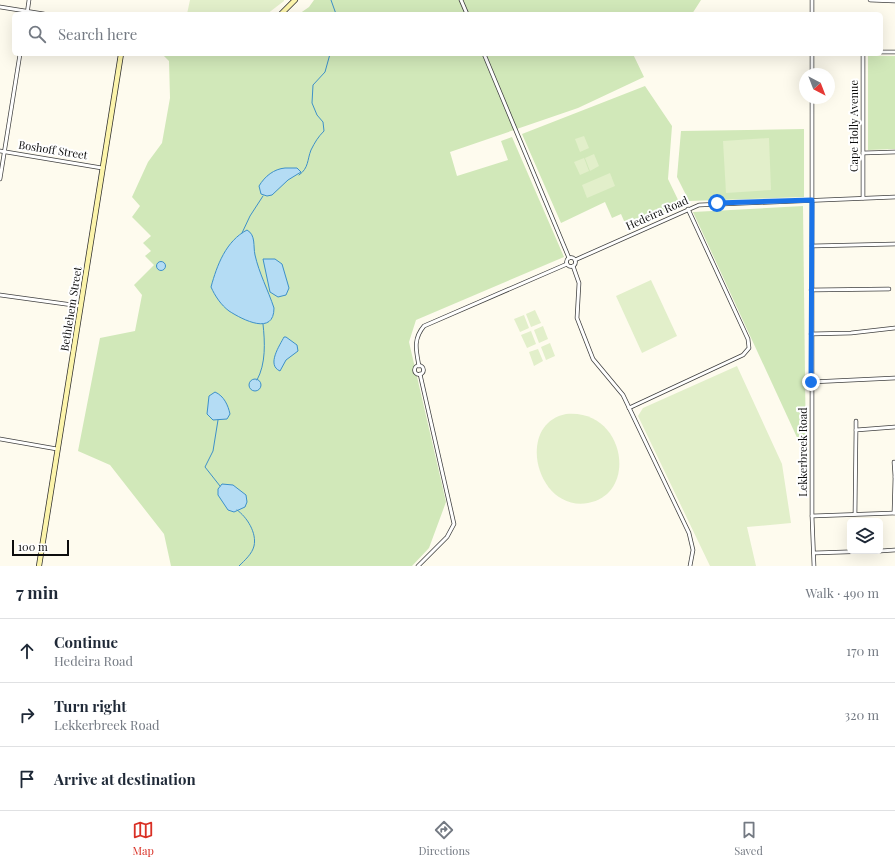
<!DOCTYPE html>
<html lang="en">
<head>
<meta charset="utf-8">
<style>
  body { margin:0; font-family:"Playfair Display",serif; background:#f2f2f3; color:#1f2937 }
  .controls { position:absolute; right:12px; bottom:12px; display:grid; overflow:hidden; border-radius:6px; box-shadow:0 4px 16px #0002 }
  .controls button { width:36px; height:36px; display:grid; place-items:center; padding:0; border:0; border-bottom:1px solid #e0e1e3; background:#fff; color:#1f2937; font:20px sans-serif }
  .compass { position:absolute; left:799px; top:68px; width:36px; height:36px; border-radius:50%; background:#fff; box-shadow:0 4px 16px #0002; rotate:138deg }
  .scale { position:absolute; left:12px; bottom:10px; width:57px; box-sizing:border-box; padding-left:4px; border:2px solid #0d0d0d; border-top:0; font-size:11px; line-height:14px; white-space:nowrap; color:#0d0d0d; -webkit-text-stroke:3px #fff; paint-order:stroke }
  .stop { position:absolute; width:12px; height:12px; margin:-9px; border:3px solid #1a73e8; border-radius:50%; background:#fff }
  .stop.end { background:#1a73e8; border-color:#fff; box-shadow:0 1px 4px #0008 }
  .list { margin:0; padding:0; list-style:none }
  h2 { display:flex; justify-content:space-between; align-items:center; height:52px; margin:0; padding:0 16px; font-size:17px }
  h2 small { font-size:13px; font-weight:400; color:#747a83 }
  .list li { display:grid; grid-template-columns:26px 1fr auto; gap:12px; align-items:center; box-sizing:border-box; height:64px; padding:0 16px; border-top:1px solid #e0e1e3 }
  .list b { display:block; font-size:15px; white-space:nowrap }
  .list p { margin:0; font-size:13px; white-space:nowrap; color:#747a83 }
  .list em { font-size:13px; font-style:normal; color:#747a83 }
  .icon { flex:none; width:22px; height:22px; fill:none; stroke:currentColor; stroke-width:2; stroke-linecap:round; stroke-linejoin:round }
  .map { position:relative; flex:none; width:895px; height:566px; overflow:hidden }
  .search { position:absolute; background:#fff; box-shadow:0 4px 16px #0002; left:12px; right:12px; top:12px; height:44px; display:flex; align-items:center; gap:10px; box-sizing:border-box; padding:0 14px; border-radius:6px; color:#747a83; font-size:15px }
  .sheet { height:244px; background:#fff }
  nav { display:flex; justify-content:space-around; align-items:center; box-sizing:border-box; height:56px; border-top:1px solid #e0e1e3; background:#fff; font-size:11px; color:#747a83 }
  nav a { display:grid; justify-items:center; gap:2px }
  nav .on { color:#d93025 }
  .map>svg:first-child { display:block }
  .green { fill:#d1e8b9 }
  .pitch { fill:#e2efca }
  .water { fill:#b4dcf4; stroke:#3d90c9 }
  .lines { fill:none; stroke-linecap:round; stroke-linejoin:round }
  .stream { stroke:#3d90c9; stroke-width:1 }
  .minor-casing { stroke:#404040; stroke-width:4.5 }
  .secondary-casing { stroke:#2f2f2f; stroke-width:6 }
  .minor { stroke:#fff; stroke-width:3 }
  .secondary { stroke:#fcf4ab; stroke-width:4.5 }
  .route { stroke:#1a73e8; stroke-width:5 }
  .labels { text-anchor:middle; stroke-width:4; stroke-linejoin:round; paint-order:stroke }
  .street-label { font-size:11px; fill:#0d0d0d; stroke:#fff }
</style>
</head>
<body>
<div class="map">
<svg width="895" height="566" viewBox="0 0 895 566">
  <rect width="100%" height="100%" fill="#fefbee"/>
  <g class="green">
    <polygon points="314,0 701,0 692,14 299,14 309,7"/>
    <polygon points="162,54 633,54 644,77 578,108 450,152 457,176 508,160 501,141 512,137 564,257 416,320 409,342 446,502 429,548 412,566 171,566 164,534 110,465 78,451 100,338 135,331 142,295 134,285 154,265 145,256 151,251 143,243 151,236 132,217 140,206 132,197 148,162 162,143 170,98 169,61"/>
    <polygon points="868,56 895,56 895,149 868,150"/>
    <polygon points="645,86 672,126 668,179 681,206 628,230 621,214 612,218 605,202 561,223 522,134"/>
    <polygon points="804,129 804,197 689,201 677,177 681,131"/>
    <polygon points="803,206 806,457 693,212"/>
  </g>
  <g class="pitch">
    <polygon points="190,0 284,0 284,1 267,14 187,14"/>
    <polygon points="584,136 589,148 580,152 575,139"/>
    <polygon points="769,138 771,190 726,193 723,141"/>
    <polygon points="594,154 599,166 590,171 585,158"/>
    <polygon points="584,158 589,171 580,175 574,162"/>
    <polygon points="610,173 615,186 587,198 582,185"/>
    <polygon points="651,280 677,336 642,353 616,296"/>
    <polygon points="535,310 541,323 531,327 526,314"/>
    <polygon points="524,315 529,328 520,332 514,319"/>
    <polygon points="543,326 548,339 539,343 534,330"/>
    <polygon points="531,331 536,344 527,348 521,335"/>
    <polygon points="550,343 555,356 546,360 541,347"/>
    <polygon points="538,349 543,361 534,366 529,352"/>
    <polygon points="737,366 782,464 791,523 747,527 756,566 710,566 638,416 643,408"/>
    <path d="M566 414C625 408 639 494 588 503 536 512 515 424 566 414Z"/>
  </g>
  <g class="water">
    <path d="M285 168H297L301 172 288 180 272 195 267 196 261 194 259 186C265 176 274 169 285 168Z"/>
    <path d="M247 230C256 235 253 246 255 255 259 273 268 290 274 308 274 336 243 320 229 311 221 305 215 296 211 287 217 265 226 241 247 230Z"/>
    <polygon points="263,259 275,259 282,264 289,288 286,295 278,297 270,292"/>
    <circle cx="161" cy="266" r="4.5"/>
    <path d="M284 337H286L297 345 298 351 286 360 280 371C266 365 280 345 284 337Z"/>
    <circle cx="255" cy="385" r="6"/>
    <path d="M215 392C224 396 228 405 230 414L227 419 213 420 207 414 209 396Z"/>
    <polygon points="222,484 233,485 246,495 247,502 245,507 234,512 228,510 218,495 218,489"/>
  </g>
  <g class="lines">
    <g class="stream">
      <polyline points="331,0 336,14"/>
      <path d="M299 175C309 168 307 160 311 150 315 142 318 137 324 131L323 122 317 115 312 103 313 85 325 72 330 54"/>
      <polyline points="242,233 250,216 263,196"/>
      <path d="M257 380C266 364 265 342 263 324"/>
      <polyline points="218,420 213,451 205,467 220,486"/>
      <path d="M237 510C247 517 257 533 254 546 252 554 245 560 239 566"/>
    </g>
    <g class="minor-casing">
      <g id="minor">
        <polyline points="461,0 467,14"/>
        <polyline points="812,0 812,14"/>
        <polyline points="870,0 895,1"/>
        <polyline points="0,7 44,14"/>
        <polyline points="27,14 29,0"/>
        <polyline points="881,52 895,52"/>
        <polyline points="484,54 569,258"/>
        <polyline points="863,54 863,198"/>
        <polyline points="812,74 812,54"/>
        <polyline points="812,98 812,516 814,566"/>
        <polyline points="0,151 102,168"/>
        <polyline points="863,153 895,152"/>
        <polyline points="0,179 20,54"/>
        <polyline points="812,246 895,244"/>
        <circle cx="571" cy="262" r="4.5"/>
        <polyline points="575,260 699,205 895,197"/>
        <polyline points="573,266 579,283 577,318 593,359 623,395 689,533 693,550 690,566"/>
        <polyline points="811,290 889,289"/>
        <polyline points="0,295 80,306"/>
        <polyline points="811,334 851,333 895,328"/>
        <circle cx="419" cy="370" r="4.5"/>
        <path d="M419 366C416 350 413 339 424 326L567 264"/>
        <polyline points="811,382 895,378"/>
        <polyline points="629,408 743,355 749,348 748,339 688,209"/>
        <polyline points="856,430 856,421"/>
        <polyline points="0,439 57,449"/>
        <polyline points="894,462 895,477"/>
        <polyline points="894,513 895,477"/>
        <polyline points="855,514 856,430 895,427"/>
        <polyline points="812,516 895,513"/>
        <polyline points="880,551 895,550"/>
        <polyline points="814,553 874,551"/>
        <polyline points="418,566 447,537 454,524 420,374"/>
      </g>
    </g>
    <g class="secondary-casing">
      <g id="secondary">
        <polyline points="281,14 295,0"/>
        <polyline points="39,566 121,54"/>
      </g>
    </g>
    <use href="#minor" class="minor"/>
    <use href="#secondary" class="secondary"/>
  </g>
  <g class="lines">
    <polyline class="route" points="717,203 812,200 811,382"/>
  </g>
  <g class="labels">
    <g class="street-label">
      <text transform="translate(854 126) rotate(-90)" y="4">Cape Holly Avenue</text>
      <text transform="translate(53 150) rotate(9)" y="4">Boshoff Street</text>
      <text transform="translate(657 213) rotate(-24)" y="4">Hedeira Road</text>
      <text transform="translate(71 309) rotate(-81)" y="4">Bethlehem Street</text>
      <text transform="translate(803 452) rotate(-90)" y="4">Lekkerbreek Road</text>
    </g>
  </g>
</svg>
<div class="controls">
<button><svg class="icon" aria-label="layers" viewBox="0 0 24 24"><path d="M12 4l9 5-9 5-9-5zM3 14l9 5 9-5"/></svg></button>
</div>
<svg class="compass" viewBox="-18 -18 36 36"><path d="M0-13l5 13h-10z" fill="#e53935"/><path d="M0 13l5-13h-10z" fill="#747a83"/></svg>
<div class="scale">100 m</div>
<div class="stop" style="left:717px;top:203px"></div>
<div class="stop end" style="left:811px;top:382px"></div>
<div class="search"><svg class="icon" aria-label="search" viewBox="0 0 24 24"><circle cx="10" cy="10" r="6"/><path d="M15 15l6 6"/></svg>Search here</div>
</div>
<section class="sheet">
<h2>7 min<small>Walk · 490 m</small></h2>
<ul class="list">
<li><svg class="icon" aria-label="ahead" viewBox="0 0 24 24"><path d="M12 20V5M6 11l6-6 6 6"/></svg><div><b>Continue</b><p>Hedeira Road</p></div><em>170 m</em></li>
<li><svg class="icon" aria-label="right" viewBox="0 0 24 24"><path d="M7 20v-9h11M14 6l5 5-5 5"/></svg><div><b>Turn right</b><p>Lekkerbreek Road</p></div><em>320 m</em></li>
<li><svg class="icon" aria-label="arrive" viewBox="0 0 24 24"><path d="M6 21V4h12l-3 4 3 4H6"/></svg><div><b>Arrive at destination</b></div></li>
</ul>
</section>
<nav>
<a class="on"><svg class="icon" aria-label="map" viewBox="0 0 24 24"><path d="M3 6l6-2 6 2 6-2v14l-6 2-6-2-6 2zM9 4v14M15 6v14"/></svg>Map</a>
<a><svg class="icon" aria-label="directions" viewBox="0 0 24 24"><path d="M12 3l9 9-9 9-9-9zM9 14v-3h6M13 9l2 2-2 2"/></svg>Directions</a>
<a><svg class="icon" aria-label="saved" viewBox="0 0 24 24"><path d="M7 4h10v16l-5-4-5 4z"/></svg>Saved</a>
</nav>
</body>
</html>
